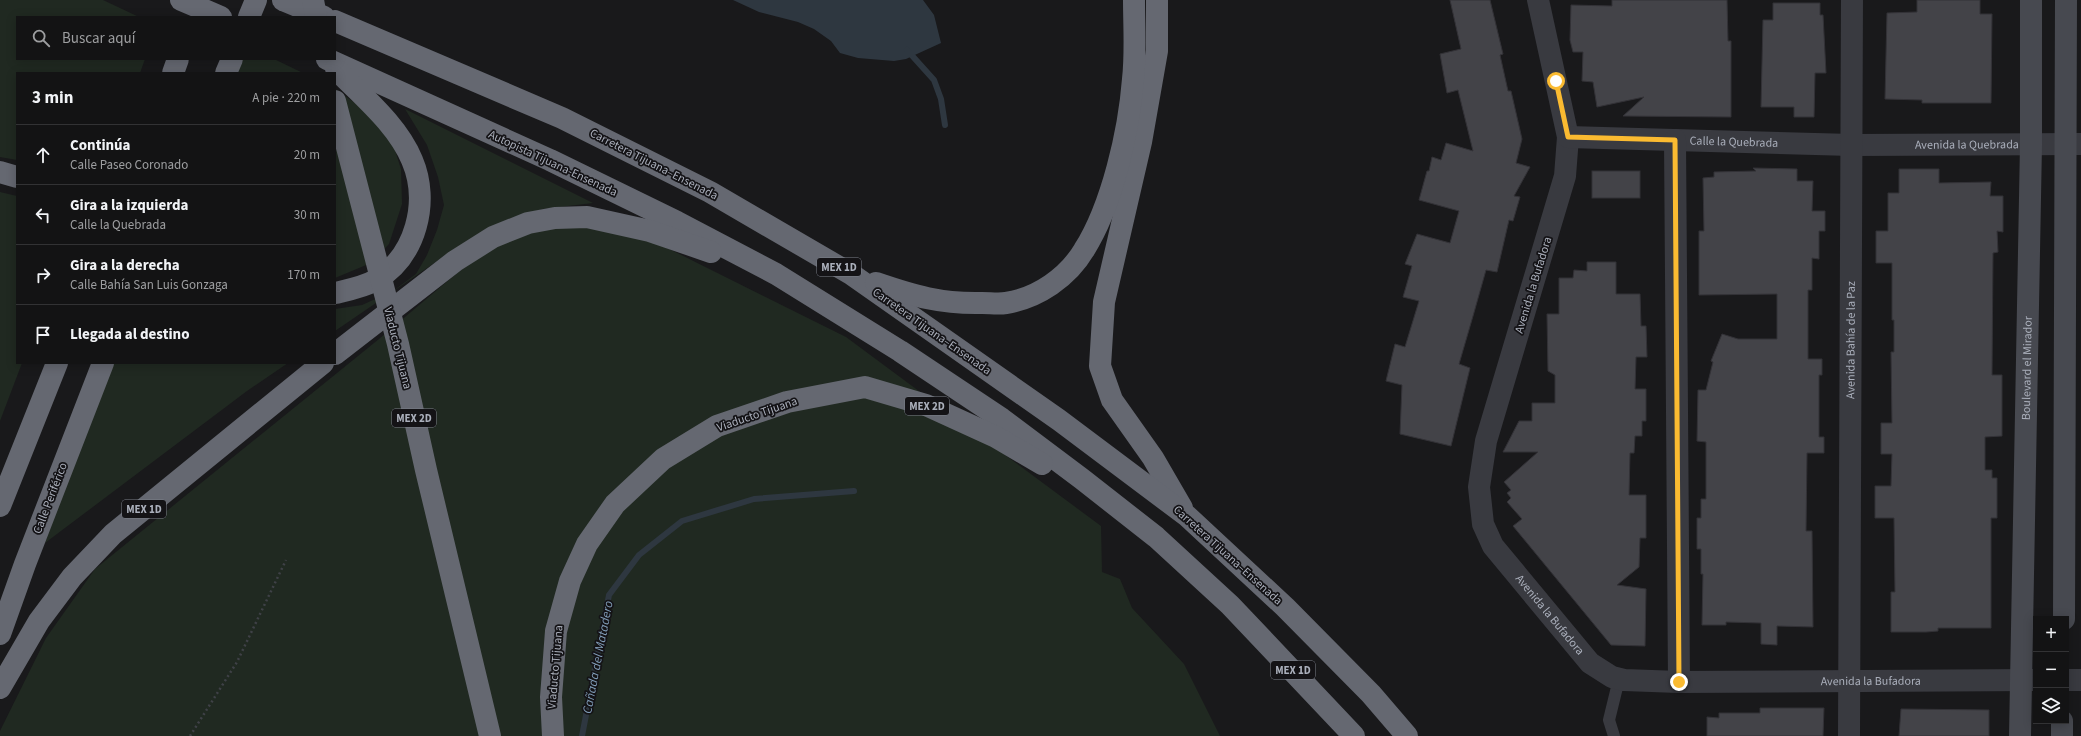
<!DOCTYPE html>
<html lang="es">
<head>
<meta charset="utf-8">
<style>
  body { margin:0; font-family:"Source Sans 3",sans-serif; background:#1c1c1d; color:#f1f3f6 }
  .controls { position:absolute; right:12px; bottom:12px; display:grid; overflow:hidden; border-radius:0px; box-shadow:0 2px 10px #0003 }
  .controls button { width:36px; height:36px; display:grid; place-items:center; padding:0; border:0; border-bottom:1px solid #323234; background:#131314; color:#f1f3f6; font:20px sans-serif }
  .stop { position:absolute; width:12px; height:12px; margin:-9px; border:3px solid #fbbb31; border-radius:50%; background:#fff }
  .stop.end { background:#fbbb31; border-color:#fff; box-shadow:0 1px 4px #0008 }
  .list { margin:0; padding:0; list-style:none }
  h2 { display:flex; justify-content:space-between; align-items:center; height:52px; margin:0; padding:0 16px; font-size:17px }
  h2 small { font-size:13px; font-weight:400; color:#9d9ea0 }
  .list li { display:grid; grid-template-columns:26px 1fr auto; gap:12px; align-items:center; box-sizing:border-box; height:60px; padding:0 16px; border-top:1px solid #323234 }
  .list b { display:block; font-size:15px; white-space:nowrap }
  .list p { margin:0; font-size:13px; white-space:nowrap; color:#9d9ea0 }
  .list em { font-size:13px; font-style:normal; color:#9d9ea0 }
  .icon { flex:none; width:22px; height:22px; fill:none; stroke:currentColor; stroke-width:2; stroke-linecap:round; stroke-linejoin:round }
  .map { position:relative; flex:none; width:2081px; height:736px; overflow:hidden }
  .search { position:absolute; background:#131314; box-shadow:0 2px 10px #0003; left:16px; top:16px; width:320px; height:44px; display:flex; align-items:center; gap:10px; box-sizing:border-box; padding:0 14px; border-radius:0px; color:#9d9ea0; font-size:15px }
  .panel { position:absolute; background:#131314; box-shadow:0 2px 10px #0003; left:16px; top:72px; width:320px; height:292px; border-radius:0px }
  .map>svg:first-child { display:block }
  .green { fill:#202921 }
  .water { fill:#2e3740 }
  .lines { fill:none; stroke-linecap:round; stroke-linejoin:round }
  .stream { stroke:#2e3740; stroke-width:6 }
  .building { fill:#434348; stroke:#333237 }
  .path { stroke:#3f4147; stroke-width:2.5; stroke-dasharray:2 3; stroke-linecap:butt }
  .service { stroke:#393a40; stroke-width:12 }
  .minor { stroke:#393a40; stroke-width:22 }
  .secondary { stroke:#474950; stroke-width:22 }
  .motorway { stroke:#656871; stroke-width:22 }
  .motorway-bridge { stroke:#656871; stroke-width:22 }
  .route { stroke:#fbbb31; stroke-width:5 }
  .labels { text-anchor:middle; stroke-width:3.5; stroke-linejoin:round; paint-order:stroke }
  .shield { fill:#141316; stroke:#7d808a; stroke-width:1 }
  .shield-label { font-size:11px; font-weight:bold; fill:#aaafbb }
  .street-label { font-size:12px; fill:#aaafbb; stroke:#141316 }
  .water-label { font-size:13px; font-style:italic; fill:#809cb7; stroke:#141316 }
</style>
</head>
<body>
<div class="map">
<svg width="2081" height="736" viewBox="0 0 2081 736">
  <rect width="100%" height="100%" fill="#19191b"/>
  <g class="green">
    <polygon points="0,0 103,0 139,17 17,17 17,59 145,59 140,73 17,73 17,160 0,157"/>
    <polygon points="237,59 274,59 303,73 231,73"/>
    <polygon points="335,89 371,114 391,138 401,169 402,204 389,244 371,263 335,278"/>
    <polygon points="405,109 593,203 543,209 509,220 452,251 335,331 335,309 362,305 393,291 416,274 427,255 437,230 444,205 438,177 427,145"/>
    <polygon points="0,192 17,196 17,363 22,363 0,421"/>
    <polygon points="615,222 846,337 1101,526 1102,572 1120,579 1132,608 1184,664 1220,736 0,736 0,731 46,638 95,569 379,339 489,246 552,223"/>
    <polygon points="99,363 288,363 247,391 45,543"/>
  </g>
  <polygon class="water" points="733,0 923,0 934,15 941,43 906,59 894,61 858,58 840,53 831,41 814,29 798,22 759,12"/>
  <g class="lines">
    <g class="stream">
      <polyline points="907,50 934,80 941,99 945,125"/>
      <polyline points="582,736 609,595 639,555 682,521 754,499 854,491"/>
    </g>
  </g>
  <g class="building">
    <polygon points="1450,0 1490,0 1503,54 1500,55 1508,91 1511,91 1522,139 1516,163 1530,167 1514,196 1520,197 1513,221 1509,220 1497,272 1486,270 1473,316 1459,364 1470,368 1451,446 1400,434 1402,385 1386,381 1395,344 1405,347 1419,301 1403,297 1412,266 1405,264 1417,234 1450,243 1459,211 1419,200 1427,171 1429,171 1432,157 1441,160 1446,143 1473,151 1458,90 1447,93 1440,54 1461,49"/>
    <polygon points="1612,0 1727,0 1728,41 1731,41 1731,117 1623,116 1644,97 1597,107 1593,82 1582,81 1583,52 1573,52 1570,40 1571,5 1612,6"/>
    <polygon points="1917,0 1980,0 1980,14 1992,14 1991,103 1922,103 1922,100 1885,99 1887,13 1917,12"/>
    <polygon points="1773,3 1820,3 1820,15 1823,15 1826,73 1815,73 1814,117 1794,117 1794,107 1761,107 1763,20 1773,20"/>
    <polygon points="1753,168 1797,169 1797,181 1813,181 1812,211 1825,211 1825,231 1819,231 1819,259 1812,258 1812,290 1808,290 1808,359 1822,359 1822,375 1819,375 1819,437 1824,437 1824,453 1807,453 1806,531 1812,531 1813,627 1777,626 1777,645 1761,644 1761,623 1726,622 1726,625 1702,625 1703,574 1701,574 1701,549 1697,549 1697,518 1701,518 1701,499 1706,499 1706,442 1697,441 1698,390 1706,390 1713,362 1711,361 1722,334 1738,339 1777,339 1777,294 1699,295 1699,231 1704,231 1703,178 1714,177 1714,172 1756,171"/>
    <polygon points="1899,169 1939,169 1939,183 1991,182 1990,196 2003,196 2003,232 1997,231 1998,252 1993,253 1992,375 2002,375 2002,436 1985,437 1985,470 1992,470 1992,478 1997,478 1997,518 1991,518 1991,628 1938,628 1938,631 1926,632 1891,632 1891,592 1895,592 1894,518 1875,518 1875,486 1891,486 1892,454 1881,454 1881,423 1892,423 1891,352 1894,352 1894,320 1892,320 1892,263 1876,263 1876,231 1888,231 1888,193 1899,193"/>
    <rect x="1592" y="171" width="48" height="27"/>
    <polygon points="1587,262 1616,262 1616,294 1640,294 1641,326 1646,326 1647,357 1636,357 1635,389 1646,389 1646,421 1642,421 1642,436 1635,436 1634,453 1630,453 1629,495 1646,495 1646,538 1640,538 1639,567 1617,585 1646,589 1645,646 1611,645 1513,526 1522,519 1507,502 1511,498 1507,493 1511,490 1504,482 1538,452 1503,452 1519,421 1532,421 1532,403 1555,403 1555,375 1548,371 1547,314 1559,314 1559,278 1573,278 1574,270 1587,271"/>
    <polygon points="1760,708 1824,708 1823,736 1707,736 1707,717 1719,718 1719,713 1760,713"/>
    <polygon points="1901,709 1989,710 1989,736 1899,736"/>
  </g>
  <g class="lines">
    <polyline class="path" points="190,736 237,662 286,560"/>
    <polyline class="service" points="1614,736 1609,720 1619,679"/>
    <g class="minor">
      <path id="s1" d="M1538 0 1568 137 1565 176 1486 441 1479 487 1483 524 1493 546 1590 663 1612 677 1624 680 1679 682 2036 680"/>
      <path id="s2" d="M1568 137 1852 145 2081 144"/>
      <polyline points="1675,140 1679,682"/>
      <polyline points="2066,680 2081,680"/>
      <path id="s3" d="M1849 736 1852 0"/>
    </g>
    <g class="secondary">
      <polyline points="2064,619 2066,0"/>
      <path id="s4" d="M2020 736 2031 144V0"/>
      <polyline points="2062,736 2062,721"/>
    </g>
    <g class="motorway">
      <polyline points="283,0 324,17"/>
      <polyline points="1157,0 1157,51 1141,142 1104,302 1100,366 1112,400 1153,458 1182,508"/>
      <polyline points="249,17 256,0"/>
      <polyline points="335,21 562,118 710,192 851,274 1059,420 1187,516 1285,607 1371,694 1407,736"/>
      <polyline points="327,59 550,160 677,222 776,274 900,351 1002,419 1082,479 1156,537 1230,605 1354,736"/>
      <polyline points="173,73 178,59"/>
      <polyline points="226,73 232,59"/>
      <polyline points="0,172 17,177"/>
      <path d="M876 283C914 296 941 304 982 303 990 303 999 304 1006 303 1038 298 1068 277 1084 250 1112 206 1129 131 1133 79 1136 53 1134 26 1134 0"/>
      <path d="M335 293C348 290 364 287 376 280 416 256 430 202 412 160 397 124 362 96 336 69"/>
      <polyline points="335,354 455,261 493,237 528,223 555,218 587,217 650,231 711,252"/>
      <polyline points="0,506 57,363"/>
      <polyline points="0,634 25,564 103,363"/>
      <polyline points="0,688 39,621 72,577 113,534 323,363"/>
      <polyline points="553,736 551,697 556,631 570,581 587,544 615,504 663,459 717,426 787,402 865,387 926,405 996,437 1042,464"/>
    </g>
    <g class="motorway-bridge">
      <polyline points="181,0 221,17"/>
      <polyline points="313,0 316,17"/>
      <polyline points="335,101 398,344 426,470 490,736"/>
    </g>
  </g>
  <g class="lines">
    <polyline class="route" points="1556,81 1568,137 1675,140 1679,682"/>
  </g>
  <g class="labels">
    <g class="shield">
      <rect x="817" y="258" width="44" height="18" rx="3"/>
      <rect x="905" y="397" width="44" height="18" rx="3"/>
      <rect x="392" y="409" width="44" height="18" rx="3"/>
      <rect x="122" y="500" width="44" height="18" rx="3"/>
      <rect x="1271" y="661" width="44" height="18" rx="3"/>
    </g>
    <g class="shield-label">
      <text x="839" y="271">MEX 1D</text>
      <text x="927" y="410">MEX 2D</text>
      <text x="414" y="422">MEX 2D</text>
      <text x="144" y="513">MEX 1D</text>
      <text x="1293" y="674">MEX 1D</text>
    </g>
    <g class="street-label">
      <text dy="4" stroke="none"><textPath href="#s2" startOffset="166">Calle la Quebrada</textPath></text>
      <text dy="4" stroke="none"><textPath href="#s2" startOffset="399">Avenida la Quebrada</textPath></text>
      <text transform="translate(553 163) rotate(25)" y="4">Autopista Tijuana-Ensenada</text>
      <text transform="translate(654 164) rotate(27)" y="4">Carretera Tijuana–Ensenada</text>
      <text transform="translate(1533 285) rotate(-73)" y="4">Avenida la Bufadora</text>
      <text transform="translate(932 331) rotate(35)" y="4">Carretera Tijuana–Ensenada</text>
      <text dy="4" stroke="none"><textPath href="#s3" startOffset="396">Avenida Bahía de la Paz</textPath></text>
      <text transform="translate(398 348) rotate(76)" y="4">Viaducto Tijuana</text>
      <text dy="4" stroke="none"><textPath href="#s4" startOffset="368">Boulevard el Mirador</textPath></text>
      <text transform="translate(757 414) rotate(-19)" y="4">Viaducto Tijuana</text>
      <text transform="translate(50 498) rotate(-69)" y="4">Calle Periférico</text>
      <text transform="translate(1228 555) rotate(42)" y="4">Carretera Tijuana–Ensenada</text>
      <text dy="4" stroke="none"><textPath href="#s1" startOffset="653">Avenida la Bufadora</textPath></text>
      <text transform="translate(555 667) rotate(-85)" y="4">Viaducto Tijuana</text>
      <text dy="4" stroke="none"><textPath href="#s1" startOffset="1001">Avenida la Bufadora</textPath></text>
    </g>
    <g class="water-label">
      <text transform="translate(597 657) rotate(-79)" y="5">Cañada del Matadero</text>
    </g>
  </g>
</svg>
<div class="controls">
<button>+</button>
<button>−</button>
<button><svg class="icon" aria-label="layers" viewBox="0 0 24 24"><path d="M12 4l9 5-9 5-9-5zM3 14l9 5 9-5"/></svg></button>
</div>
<div class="stop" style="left:1556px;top:81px"></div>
<div class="stop end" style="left:1679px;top:682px"></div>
<div class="search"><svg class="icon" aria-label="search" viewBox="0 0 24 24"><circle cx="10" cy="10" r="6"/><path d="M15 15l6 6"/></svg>Buscar aquí</div>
<section class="panel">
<h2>3 min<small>A pie · 220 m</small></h2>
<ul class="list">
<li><svg class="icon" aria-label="ahead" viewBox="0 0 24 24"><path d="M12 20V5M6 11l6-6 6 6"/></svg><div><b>Continúa</b><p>Calle Paseo Coronado</p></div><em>20 m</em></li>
<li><svg class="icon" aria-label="left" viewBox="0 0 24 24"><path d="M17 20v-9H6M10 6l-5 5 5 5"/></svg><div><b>Gira a la izquierda</b><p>Calle la Quebrada</p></div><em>30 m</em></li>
<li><svg class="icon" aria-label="right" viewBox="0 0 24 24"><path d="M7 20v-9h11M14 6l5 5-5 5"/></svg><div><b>Gira a la derecha</b><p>Calle Bahía San Luis Gonzaga</p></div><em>170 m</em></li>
<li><svg class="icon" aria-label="arrive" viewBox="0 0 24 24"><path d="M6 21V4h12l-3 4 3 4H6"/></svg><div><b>Llegada al destino</b></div></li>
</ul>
</section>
</div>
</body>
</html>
